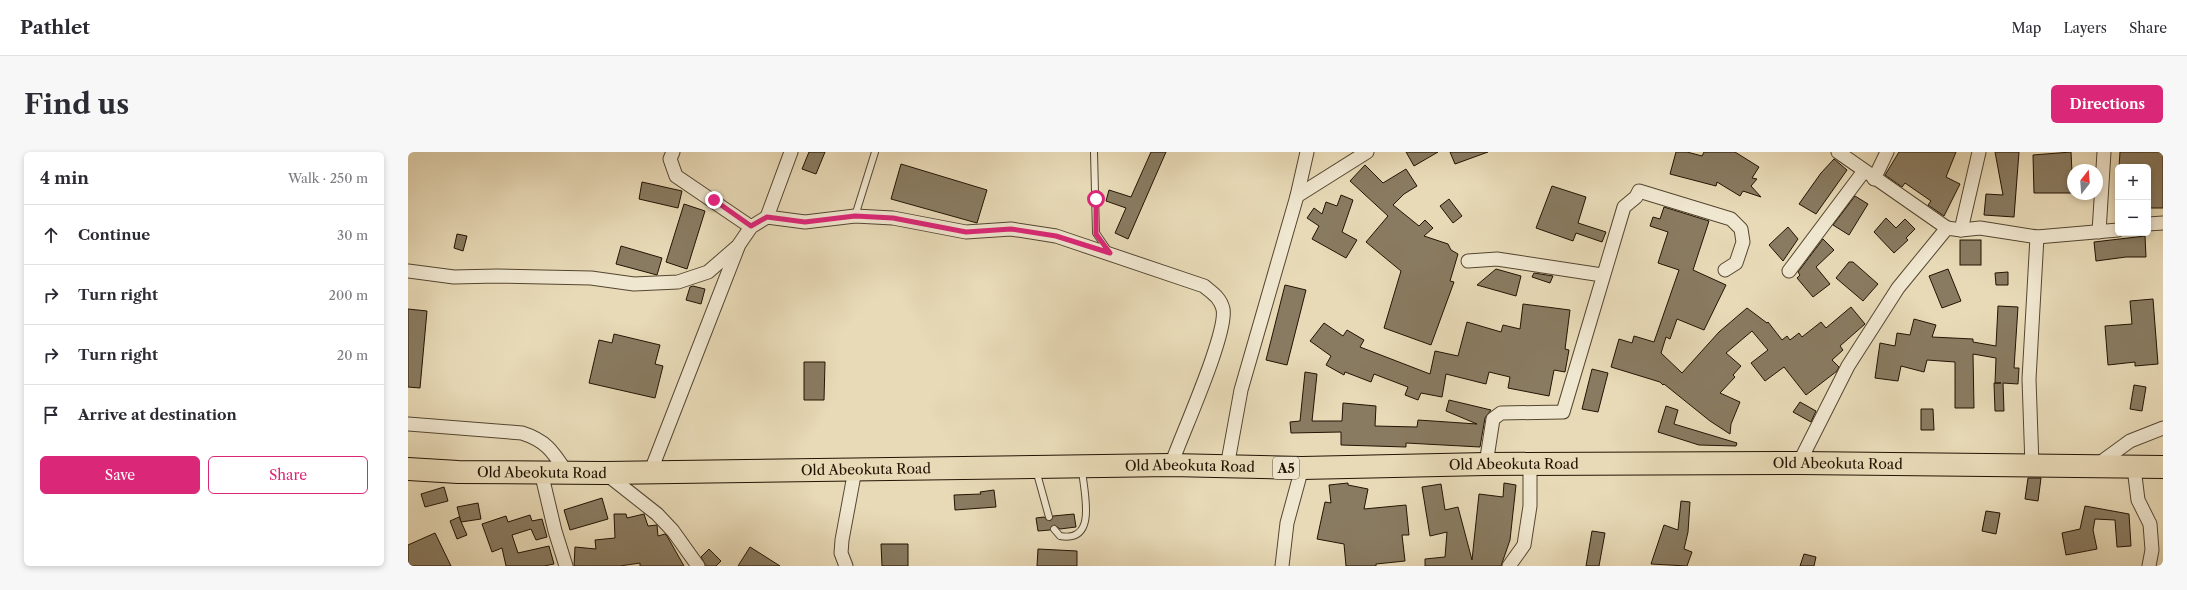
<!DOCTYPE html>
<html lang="en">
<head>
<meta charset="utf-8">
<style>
  body { margin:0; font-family:"Libre Caslon Text",serif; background:#f7f7f7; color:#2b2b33 }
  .controls { position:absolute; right:12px; top:12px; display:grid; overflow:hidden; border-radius:6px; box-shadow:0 2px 6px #0003 }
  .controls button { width:36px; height:36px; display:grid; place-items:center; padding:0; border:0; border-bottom:1px solid #e1e1e2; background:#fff; color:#2b2b33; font:20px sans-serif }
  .compass { position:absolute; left:1659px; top:12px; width:36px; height:36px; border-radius:50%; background:#fff; box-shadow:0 2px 6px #0003; rotate:17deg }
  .stop { position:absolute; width:12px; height:12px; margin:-9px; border:3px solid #db2777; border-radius:50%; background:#fff }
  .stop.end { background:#db2777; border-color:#fff; box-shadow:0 1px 4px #0008 }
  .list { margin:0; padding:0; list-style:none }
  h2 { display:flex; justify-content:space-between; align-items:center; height:52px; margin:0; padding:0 16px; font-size:17px }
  h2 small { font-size:13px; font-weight:400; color:#7c7c81 }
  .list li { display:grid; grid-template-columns:26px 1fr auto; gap:12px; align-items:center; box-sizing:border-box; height:60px; padding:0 16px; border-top:1px solid #e1e1e2 }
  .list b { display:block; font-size:15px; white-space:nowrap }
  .list em { font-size:13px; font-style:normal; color:#7c7c81 }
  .actions { display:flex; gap:8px; padding:12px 16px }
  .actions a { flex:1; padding:9px 0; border:1px solid #db2777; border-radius:6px; text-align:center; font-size:14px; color:#db2777 }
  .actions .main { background:#db2777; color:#fff }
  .icon { flex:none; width:22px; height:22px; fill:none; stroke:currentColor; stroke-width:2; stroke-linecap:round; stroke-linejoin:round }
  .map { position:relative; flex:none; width:1755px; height:414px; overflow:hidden; border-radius:6px }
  header { display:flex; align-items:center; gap:24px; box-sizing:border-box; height:56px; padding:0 20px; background:#fff; border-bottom:1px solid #e1e1e2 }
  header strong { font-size:19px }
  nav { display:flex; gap:22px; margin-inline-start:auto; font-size:14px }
  .intro { display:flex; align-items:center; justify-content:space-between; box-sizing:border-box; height:96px; padding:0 24px }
  h1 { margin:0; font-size:28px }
  .button { padding:10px 18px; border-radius:6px; background:#db2777; color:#fff; font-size:14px; font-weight:700 }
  main { display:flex; gap:24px; padding:0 24px }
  aside { flex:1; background:#fff; border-radius:6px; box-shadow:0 2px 6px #0003 }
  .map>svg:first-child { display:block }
  .building { fill:#897b61; stroke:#221403 }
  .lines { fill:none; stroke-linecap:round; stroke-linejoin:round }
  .lane-casing { stroke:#544630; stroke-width:8 }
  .street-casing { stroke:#544630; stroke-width:15 }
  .highway-casing { stroke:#221403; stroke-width:24 }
  .lane { stroke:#f0e7d0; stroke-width:6 }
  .street { stroke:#f0e7d0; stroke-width:13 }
  .highway { stroke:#e8dab7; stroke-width:22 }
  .route { stroke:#db2777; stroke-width:5 }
  .labels { text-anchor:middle; stroke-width:3.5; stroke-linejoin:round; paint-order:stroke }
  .shield { fill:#f0e7d0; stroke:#605340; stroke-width:1 }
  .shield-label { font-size:13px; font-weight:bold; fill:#221403 }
  .street-label { font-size:14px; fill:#221403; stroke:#f0e7d0 }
</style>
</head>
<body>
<header>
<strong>Pathlet</strong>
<nav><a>Map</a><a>Layers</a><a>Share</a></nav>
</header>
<div class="intro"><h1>Find us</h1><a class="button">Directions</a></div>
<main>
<aside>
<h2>4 min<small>Walk · 250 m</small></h2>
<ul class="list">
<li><svg class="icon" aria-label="ahead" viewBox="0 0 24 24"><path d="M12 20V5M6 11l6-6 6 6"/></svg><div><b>Continue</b></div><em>30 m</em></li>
<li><svg class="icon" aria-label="right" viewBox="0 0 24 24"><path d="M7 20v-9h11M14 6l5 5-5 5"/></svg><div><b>Turn right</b></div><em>200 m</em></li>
<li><svg class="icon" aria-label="right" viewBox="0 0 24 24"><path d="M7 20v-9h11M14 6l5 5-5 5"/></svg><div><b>Turn right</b></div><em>20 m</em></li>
<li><svg class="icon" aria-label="arrive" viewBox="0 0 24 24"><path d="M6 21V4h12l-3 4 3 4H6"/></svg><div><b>Arrive at destination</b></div></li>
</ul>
<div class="actions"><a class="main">Save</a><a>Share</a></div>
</aside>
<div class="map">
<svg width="1755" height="414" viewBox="0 0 1755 414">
  <rect width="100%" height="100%" fill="#e8dab7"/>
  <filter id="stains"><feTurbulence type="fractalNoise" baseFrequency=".005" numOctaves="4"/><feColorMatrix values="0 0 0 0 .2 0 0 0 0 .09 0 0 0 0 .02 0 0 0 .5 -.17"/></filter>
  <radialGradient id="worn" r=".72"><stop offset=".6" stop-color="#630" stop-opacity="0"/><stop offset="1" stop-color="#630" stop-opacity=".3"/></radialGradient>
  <g class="building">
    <polygon points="401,0 417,0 408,22 394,17"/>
    <polygon points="743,0 758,0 720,87 707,81 718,56 698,49 701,38 723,45"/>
    <polygon points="998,0 1030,0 1006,14"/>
    <polygon points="1042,0 1080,0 1047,12"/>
    <polygon points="1268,0 1279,0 1294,4 1296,0 1327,0 1351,15 1344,26 1349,27 1343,34 1353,45 1335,39 1332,44 1309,30 1308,34 1262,22"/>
    <polygon points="1491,0 1548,0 1538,25 1552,32 1536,64 1520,53 1523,49 1497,31 1494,35 1477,23"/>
    <polygon points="1587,0 1611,0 1606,65 1576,63 1578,42 1595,43"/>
    <polygon points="1663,0 1665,41 1626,41 1625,3"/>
    <polygon points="1712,0 1755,0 1755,56 1740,56 1740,15 1711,15"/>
    <polygon points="1426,7 1439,18 1408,62 1391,52 1413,21"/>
    <polygon points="493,12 579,38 569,71 483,47"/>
    <polygon points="957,13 975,31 998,17 1009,34 996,42 985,53 1011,74 1017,68 1025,76 1016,84 1040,92 1043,98 1050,102 1042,129 1046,130 1023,193 976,176 993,119 958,90 980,64 942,29"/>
    <polygon points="234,30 274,39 270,56 231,47"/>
    <polygon points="1144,34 1178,45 1170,71 1198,80 1194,90 1168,81 1165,89 1128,76"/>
    <polygon points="933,43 945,48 934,80 949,88 938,106 904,87 911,74 899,66 906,56 914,62 918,50 929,54"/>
    <polygon points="1447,44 1460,52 1441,83 1425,73"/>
    <polygon points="1041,47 1054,64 1045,71 1032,54"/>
    <polygon points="276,52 297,59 279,117 258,110"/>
    <polygon points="1256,55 1301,69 1285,118 1318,133 1296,178 1269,167 1262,187 1258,185 1253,201 1274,221 1311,180 1339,156 1359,171 1360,170 1374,188 1379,184 1382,188 1391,181 1394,185 1413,170 1418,176 1443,155 1457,172 1432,194 1435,198 1424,208 1431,215 1429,219 1398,243 1376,215 1357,229 1343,211 1360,198 1344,179 1318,201 1333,214 1325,223 1327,225 1312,241 1332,250 1323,272 1322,282 1302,269 1256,232 1255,233 1252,230 1203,215 1211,187 1224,191 1226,184 1246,190 1271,118 1250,111 1260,80 1242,74 1245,65 1252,67"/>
    <polygon points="1478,66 1488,76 1497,67 1507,77 1498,86 1500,88 1486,101 1466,80"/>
    <polygon points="1380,75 1390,87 1375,109 1361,93"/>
    <polygon points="49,82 59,84 55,99 46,96"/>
    <polygon points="1737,84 1738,105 1718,105 1688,109 1686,90"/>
    <polygon points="1415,87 1426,98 1408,115 1422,132 1405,145 1389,126 1392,123 1390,120"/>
    <rect x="1552" y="88" width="21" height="25"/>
    <polygon points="213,94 254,106 249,123 208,112"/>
    <polygon points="1441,110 1445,110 1470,132 1455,149 1428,126"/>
    <polygon points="1088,117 1113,124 1108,144 1069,133"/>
    <polygon points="1540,117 1553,149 1534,156 1521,124"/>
    <polygon points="1600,120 1600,133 1588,133 1587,121"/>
    <polygon points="1126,121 1145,124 1142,131 1124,125"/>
    <polygon points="877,133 898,138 879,213 858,208"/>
    <polygon points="285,134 297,137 293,152 278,148 282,135"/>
    <polygon points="1745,147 1750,212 1727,214 1727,210 1700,213 1697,174 1724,172 1722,149"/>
    <polygon points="1115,152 1162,158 1157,197 1161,198 1157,220 1146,218 1141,244 1100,236 1102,225 1081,220 1078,232 1038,222 1034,245 1013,241 1010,248 997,243 1000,235 966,222 963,230 937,220 936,223 918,213 923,204 902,189 916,171 935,184 939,178 956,188 952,195 1022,222 1027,199 1050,204 1059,170 1093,180 1095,173 1112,177"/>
    <polygon points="1590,154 1610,155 1606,216 1611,216 1610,232 1595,231 1596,259 1587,259 1586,231 1593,231 1587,231 1588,206 1565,202 1566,256 1547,256 1547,210 1519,208 1516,220 1493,214 1490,229 1467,226 1472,191 1487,194 1489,181 1502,183 1506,167 1528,173 1524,185 1565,187 1565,190 1588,194"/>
    <polygon points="0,157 19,159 12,236 0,235"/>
    <polygon points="206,182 252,193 247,212 255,214 247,246 181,231 191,188 204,191"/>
    <polygon points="396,210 417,210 416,248 396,248"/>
    <polygon points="1184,217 1200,221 1190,260 1174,257"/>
    <polygon points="897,220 909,222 904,269 934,269 935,251 968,254 967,274 1009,275 1010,268 1069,272 1038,259 1041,248 1083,258 1077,266 1072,295 998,291 998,295 933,293 933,280 883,281 882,270 892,269"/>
    <polygon points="1726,233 1738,235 1734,259 1722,257"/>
    <polygon points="1392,250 1408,259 1403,270 1385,260"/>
    <polygon points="1258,254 1270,258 1266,272 1329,291 1328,294 1291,293 1250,280"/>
    <polygon points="1513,257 1525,257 1526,278 1513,278"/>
    <polygon points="1620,326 1633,326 1630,349 1617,347"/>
    <polygon points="940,331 940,333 960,337 956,357 998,353 1001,383 994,383 997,409 968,412 968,414 938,414 936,392 909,387 917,350 923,351 921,333"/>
    <polygon points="1096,331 1108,333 1102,388 1093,414 1017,414 1017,407 1037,405 1039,380 1022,384 1014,335 1033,332 1037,358 1050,355 1064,408 1071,342 1095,345"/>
    <polygon points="36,335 40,349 17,355 13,342"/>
    <polygon points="586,338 588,355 547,358 546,343 573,342 572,340"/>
    <polygon points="194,346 200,367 162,378 156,358"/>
    <polygon points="1273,349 1282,350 1280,380 1276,397 1284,400 1279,414 1243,412 1256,373 1270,378"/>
    <polygon points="70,351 73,367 53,370 49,355"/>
    <polygon points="1677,354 1721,362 1723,394 1709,395 1707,368 1687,367 1685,378 1689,397 1658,403 1654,381 1672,377"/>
    <polygon points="1578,359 1592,361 1588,382 1574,379"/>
    <polygon points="206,362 218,362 219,366 236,362 240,374 249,373 250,384 257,382 259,384 276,414 232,414 232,411 212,414 166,414 167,395 188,397 187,388 207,386"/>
    <polygon points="666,362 668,375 652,377 646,373 642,378 630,379 628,366 636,365 642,369 645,364"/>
    <polygon points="122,363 124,369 134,367 139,385 128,388 123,377 104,383 110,401 141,394 146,412 136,414 98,414 94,396 84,400 74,372 98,364 100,370"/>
    <polygon points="51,365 59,383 49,387 42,369"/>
    <polygon points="1184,379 1197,381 1191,414 1178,414"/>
    <polygon points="27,381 43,414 0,414 0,393"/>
    <polygon points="473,392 500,392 500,414 474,414"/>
    <polygon points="342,395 372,414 330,414"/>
    <polygon points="301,397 313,409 308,414 298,414 293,405"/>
    <polygon points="630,397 669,399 669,414 629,414"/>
    <polygon points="1396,402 1408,405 1406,414 1392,414"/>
  </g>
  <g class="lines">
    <g class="lane-casing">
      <g id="lane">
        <polyline points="686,0 688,81 701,100"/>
        <polyline points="447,64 467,0"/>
        <polyline points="628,318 641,365"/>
        <path d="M646 377 652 384C690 391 676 341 674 318"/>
      </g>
    </g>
    <g class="street-casing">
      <g id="street">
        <polyline points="265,0 262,7 268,24 343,75"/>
        <polyline points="1430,0 1539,76"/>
        <polyline points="1466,27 1479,0"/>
        <polyline points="889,44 959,0"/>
        <polyline points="359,65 383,0"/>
        <polyline points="1740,72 1755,71"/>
        <polyline points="1553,78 1571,0"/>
        <polyline points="1691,80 1696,0"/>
        <polyline points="1060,109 1089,107 1194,123"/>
        <path d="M0 119 46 125 89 124 183 126 226 132 270 130 300 120 330 94 343 75 359 65 397 70 447 64 485 66 558 80 603 77 648 84 796 134C804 141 812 145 815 157 820 181 773 284 763 313"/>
        <polyline points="1381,119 1456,19"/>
        <path d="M0 272 114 281C139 289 145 300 159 321"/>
        <polyline points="1391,311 1440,214 1490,136 1539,76 1553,78 1572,76 1629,85 1710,78"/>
        <polyline points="1078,312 1085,267 1093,261 1155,260 1216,55 1228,45 1231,39 1323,67 1333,77 1335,90 1328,111 1317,118"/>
        <polyline points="1689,313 1722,289 1755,276"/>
        <polyline points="1624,314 1621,227 1629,85"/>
        <polyline points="819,315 833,238 889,44 899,0"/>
        <polyline points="1726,316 1730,348 1742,372 1744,398 1741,414"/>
        <polyline points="133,320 147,379 158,414"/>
        <polyline points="197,321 249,362 265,379 290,414"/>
        <polyline points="242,321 330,95"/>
        <polyline points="438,414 433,401 434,388 447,318"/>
        <polyline points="874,414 879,371 894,316"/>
        <polyline points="1101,414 1116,393 1122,354 1122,312"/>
      </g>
    </g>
    <g class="highway-casing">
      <g id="highway">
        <path id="s1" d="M0 317 50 320 197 321 763 313 894 316 1078 312 1391 311 1755 315"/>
      </g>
    </g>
    <use href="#lane" class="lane"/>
    <use href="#street" class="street"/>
    <use href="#highway" class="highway"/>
  </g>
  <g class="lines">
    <polyline class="route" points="306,48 343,74 359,65 397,70 447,64 485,66 558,80 603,77 648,84 702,101 688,82 688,47"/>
  </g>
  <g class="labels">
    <rect class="shield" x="865" y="305" width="26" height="22" rx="3"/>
    <g class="shield-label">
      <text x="878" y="321">A5</text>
    </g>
    <g class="street-label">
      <text dy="5" stroke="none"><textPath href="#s1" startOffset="1430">Old Abeokuta Road</textPath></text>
      <text dy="5" stroke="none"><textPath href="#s1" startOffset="1106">Old Abeokuta Road</textPath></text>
      <text dy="5" stroke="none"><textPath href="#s1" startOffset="782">Old Abeokuta Road</textPath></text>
      <text dy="5" stroke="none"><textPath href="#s1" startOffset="458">Old Abeokuta Road</textPath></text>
      <text dy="5" stroke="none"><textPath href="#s1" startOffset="134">Old Abeokuta Road</textPath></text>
    </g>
  </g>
  <rect width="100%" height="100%" filter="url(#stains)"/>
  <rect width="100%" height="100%" fill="url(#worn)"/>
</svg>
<div class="controls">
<button>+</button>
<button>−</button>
</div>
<svg class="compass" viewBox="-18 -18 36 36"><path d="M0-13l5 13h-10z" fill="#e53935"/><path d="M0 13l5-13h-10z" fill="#7c7c81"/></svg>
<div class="stop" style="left:688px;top:47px"></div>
<div class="stop end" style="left:306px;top:48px"></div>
</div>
</main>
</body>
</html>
